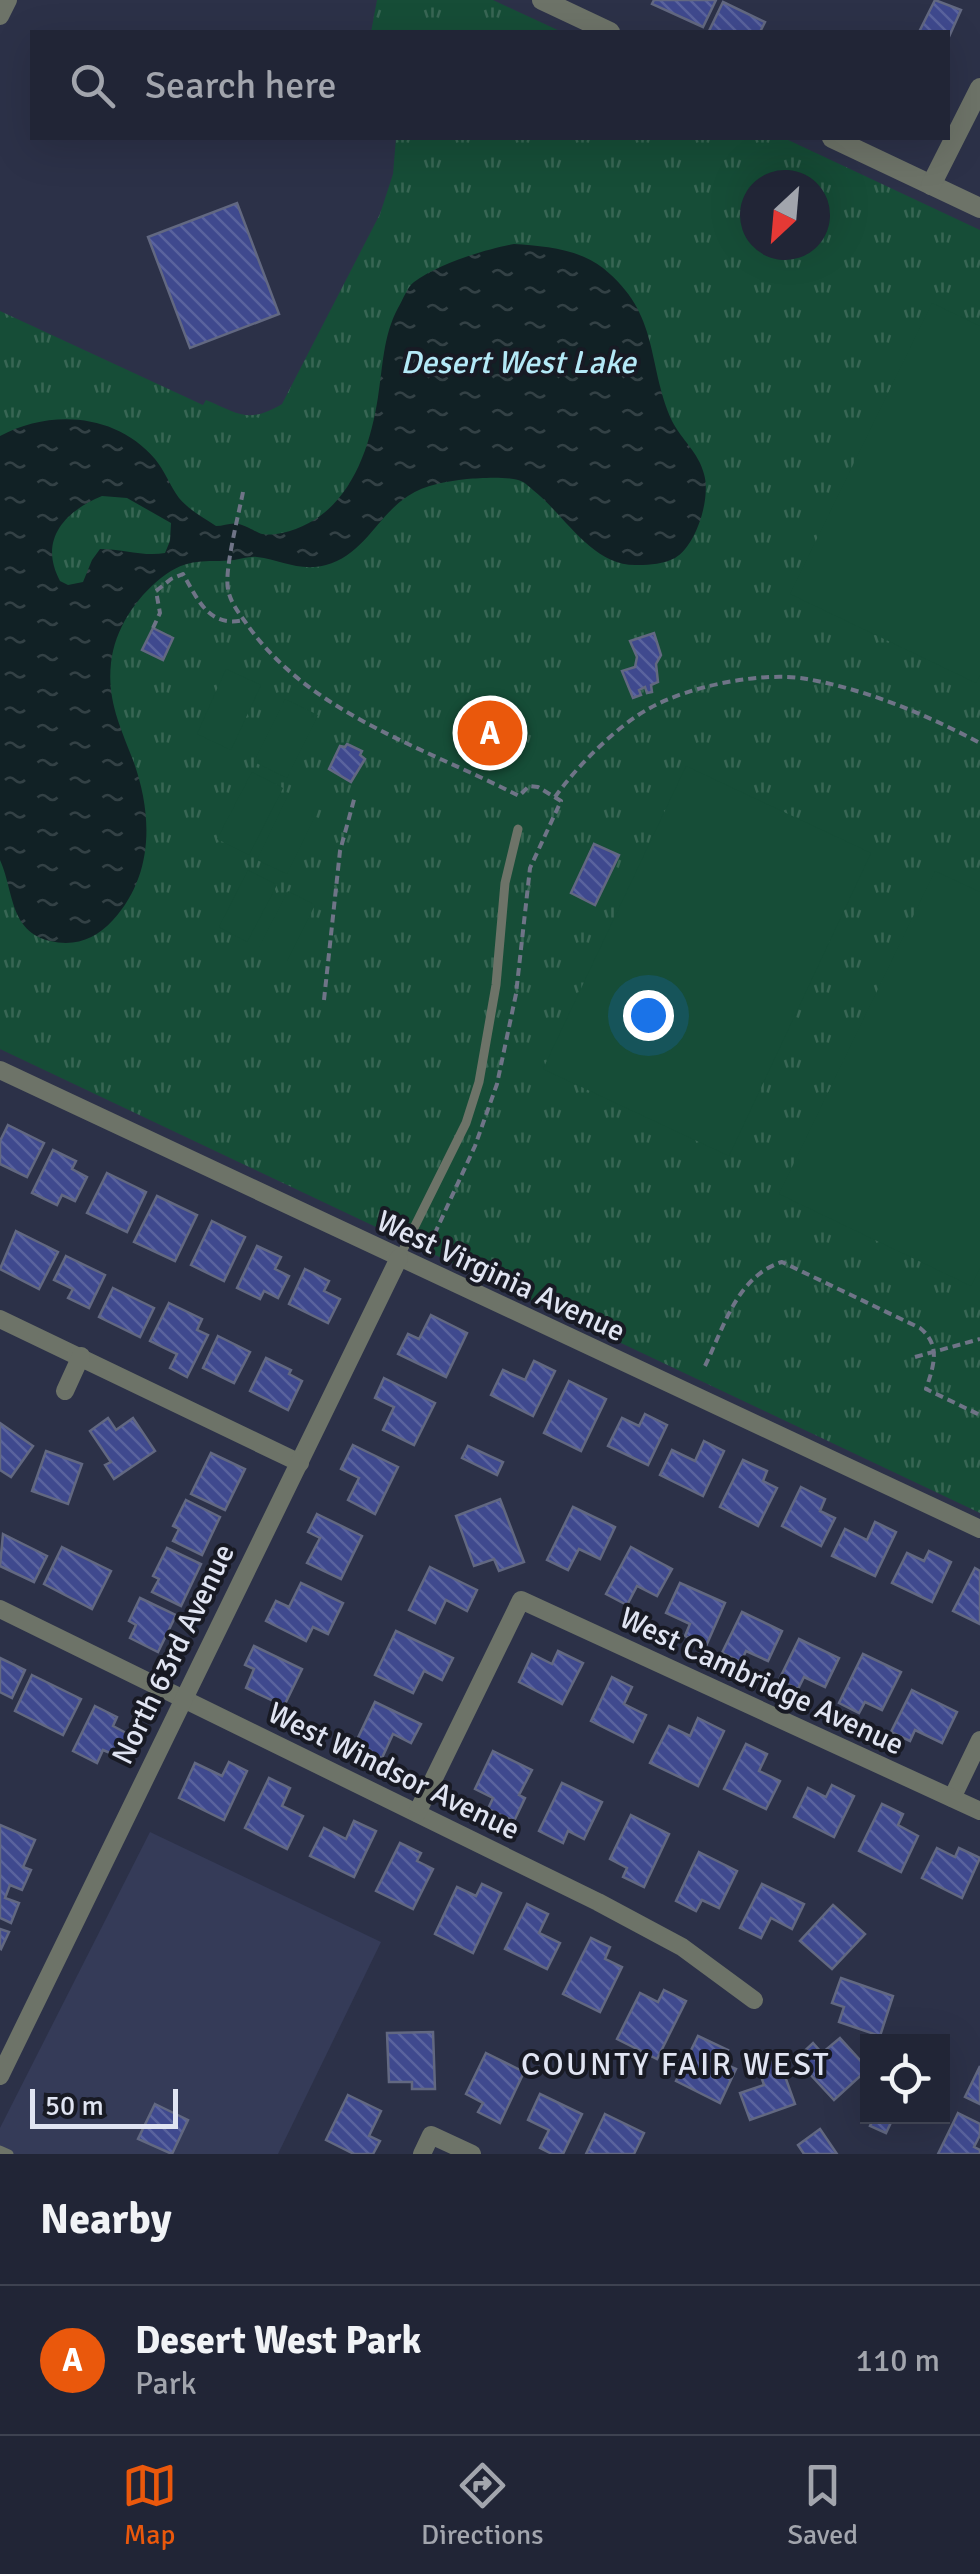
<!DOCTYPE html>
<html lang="en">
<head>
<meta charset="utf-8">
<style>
  body { margin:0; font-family:Signika,sans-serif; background:#292d3e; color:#f1f3f6 }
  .controls { position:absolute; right:30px; bottom:30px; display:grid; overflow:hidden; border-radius:0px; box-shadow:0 10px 40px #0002 }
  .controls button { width:90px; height:90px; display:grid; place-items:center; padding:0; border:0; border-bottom:2px solid #3e4251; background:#212536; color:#f1f3f6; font:50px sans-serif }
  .compass { position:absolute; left:740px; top:170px; width:90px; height:90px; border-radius:50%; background:#212536; box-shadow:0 10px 40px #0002; rotate:206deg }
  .scale { position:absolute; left:30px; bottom:25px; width:148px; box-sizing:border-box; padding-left:10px; border:5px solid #e0e4f2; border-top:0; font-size:28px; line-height:35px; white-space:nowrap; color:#e0e4f2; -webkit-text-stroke:8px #181a24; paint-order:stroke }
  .you { position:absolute; left:648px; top:1015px; width:35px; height:35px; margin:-25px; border:8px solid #fff; border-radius:50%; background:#1a73e8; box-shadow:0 0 0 15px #1a73e833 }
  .badge { display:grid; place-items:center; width:65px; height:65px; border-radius:50%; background:#ea580c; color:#fff; font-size:32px; font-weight:700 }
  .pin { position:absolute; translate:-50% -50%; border:5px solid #fff; box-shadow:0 2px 10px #0006 }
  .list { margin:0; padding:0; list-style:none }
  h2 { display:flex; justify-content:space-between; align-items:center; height:130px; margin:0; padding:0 40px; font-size:42px }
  h2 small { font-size:32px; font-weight:400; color:#a2a5ad }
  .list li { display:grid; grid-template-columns:65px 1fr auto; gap:30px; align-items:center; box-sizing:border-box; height:150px; padding:0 40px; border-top:2px solid #3e4251 }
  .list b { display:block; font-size:38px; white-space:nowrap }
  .list p { margin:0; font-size:32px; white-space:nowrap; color:#a2a5ad }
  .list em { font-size:32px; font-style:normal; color:#a2a5ad }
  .icon { flex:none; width:55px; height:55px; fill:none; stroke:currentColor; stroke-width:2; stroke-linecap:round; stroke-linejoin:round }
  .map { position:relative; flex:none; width:980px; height:2154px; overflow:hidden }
  .search { position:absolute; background:#212536; box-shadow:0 10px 40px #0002; left:30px; right:30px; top:30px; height:110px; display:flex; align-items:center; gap:25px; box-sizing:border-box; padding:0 35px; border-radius:0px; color:#a2a5ad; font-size:38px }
  .sheet { height:280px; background:#212536 }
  nav { display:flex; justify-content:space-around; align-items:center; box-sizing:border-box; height:140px; border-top:2px solid #3e4251; background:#212536; font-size:28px; color:#a2a5ad }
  nav a { display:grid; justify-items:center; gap:5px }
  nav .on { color:#ea580c }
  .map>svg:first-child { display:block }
  .built { fill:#353b58 }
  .park { fill:url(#park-tufts); fill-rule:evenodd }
  .garden { fill:#164d37 }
  .water { fill:url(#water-ripples); fill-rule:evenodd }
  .building { fill:url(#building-back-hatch); stroke:#626881; stroke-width:2.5 }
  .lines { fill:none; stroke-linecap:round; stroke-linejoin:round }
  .path { stroke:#6f7487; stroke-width:4; stroke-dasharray:8 5; stroke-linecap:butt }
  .service { stroke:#6d7368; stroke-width:9 }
  .minor { stroke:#6d7368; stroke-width:18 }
  .tertiary { stroke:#6d7368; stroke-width:20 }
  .labels { text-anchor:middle; stroke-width:8; stroke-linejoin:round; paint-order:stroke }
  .street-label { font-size:30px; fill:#e0e4f2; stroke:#181a24 }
  .water-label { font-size:32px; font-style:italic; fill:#b4e9f7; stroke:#181a24 }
  .neighbourhood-label { font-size:32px; letter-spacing:2.5px; fill:#e0e4f2; stroke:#181a24 }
</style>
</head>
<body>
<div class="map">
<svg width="980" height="2154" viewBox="0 0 980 2154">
  <defs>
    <pattern id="park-tufts" width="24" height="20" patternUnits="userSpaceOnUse" patternTransform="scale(2.5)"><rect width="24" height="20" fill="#164d37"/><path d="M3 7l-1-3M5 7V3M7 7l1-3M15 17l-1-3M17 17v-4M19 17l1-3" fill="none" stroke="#386654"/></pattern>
    <pattern id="water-ripples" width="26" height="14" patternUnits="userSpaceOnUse" patternTransform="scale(2.5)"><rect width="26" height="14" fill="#112125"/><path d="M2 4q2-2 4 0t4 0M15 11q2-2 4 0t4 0" fill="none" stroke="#334145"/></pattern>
    <pattern id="building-back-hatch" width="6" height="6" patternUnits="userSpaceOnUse" patternTransform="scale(2.5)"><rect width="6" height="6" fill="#3f498e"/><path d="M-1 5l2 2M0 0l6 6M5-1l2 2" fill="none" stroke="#5a639e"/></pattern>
  </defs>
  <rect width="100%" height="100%" fill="#2c3148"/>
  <polygon class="built" points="150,1832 381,1942 278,2154 0,2154 0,2128"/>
  <g class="park">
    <polygon points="377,0 493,0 562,32 371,32"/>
    <path d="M396 138H784L980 230V1513L0 1049V311L203 405 206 400C240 414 248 424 282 404L380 214 393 174ZM755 185H815V245H755Z"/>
  </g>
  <g class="garden">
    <polygon points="932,303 980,326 980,675 976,683 790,594"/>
    <polygon points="226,669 261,685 231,750 197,734"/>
    <polygon points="285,699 318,715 287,778 254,762"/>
    <polygon points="686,766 871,853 729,1156 543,1069"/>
    <polygon points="252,772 283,788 249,855 217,839"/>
    <polygon points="289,793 319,808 287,874 257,860"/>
    <polygon points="248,870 277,885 247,942 219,927"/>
    <polygon points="935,871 980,892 980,1268 971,1286 779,1194"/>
    <polygon points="288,891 315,905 287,961 259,947"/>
  </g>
  <path class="water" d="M514 244C544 246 579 249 603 268 661 315 646 363 672 421 681 439 699 453 704 474 711 497 697 545 675 558 663 564 651 565 638 565 592 567 565 515 533 490 529 487 526 483 521 481 507 476 481 478 467 479 445 482 426 484 408 496 377 516 364 555 326 565 300 572 281 560 257 557 249 556 242 559 234 560 205 563 189 556 161 578 135 599 115 629 111 663 107 700 120 726 133 760 153 815 154 875 113 920 96 939 75 947 50 941 9 931 14 891 0 860V436C50 409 116 413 155 459 165 471 170 486 179 498 189 510 204 518 216 526 224 526 231 522 239 524 259 530 256 538 282 533 346 519 369 455 378 397 383 366 383 336 398 308 403 300 407 287 414 282 438 264 486 249 514 244ZM102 496 127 498 171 523 170 541 165 553C145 557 122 549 100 549L92 560 83 582 68 585 60 581C38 540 65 511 102 496Z"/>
  <g class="building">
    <polygon points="654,0 716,0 703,27 652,4"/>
    <polygon points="935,0 961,10 948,39 948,32 919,32"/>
    <polygon points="723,2 765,22 760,32 709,31"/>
    <polygon points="237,203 279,314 190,348 148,237"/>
    <polygon points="153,628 173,638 163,660 142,650"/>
    <polygon points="654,633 661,655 656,664 658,682 651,685 652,692 647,693 645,687 639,690 641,695 633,698 622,671 635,667 637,657 630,641"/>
    <polygon points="347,744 362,751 360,755 365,759 351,782 329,769 340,746 345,747"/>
    <polygon points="594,844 619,855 595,905 571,893"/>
    <polygon points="8,1125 44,1143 27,1177 0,1164 0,1141"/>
    <polygon points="53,1150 76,1161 72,1169 87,1177 75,1201 62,1195 57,1205 32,1193"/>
    <polygon points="107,1173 146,1192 127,1232 87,1213"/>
    <polygon points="157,1196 197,1215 175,1261 134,1242"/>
    <polygon points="212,1221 245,1237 224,1281 191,1265"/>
    <polygon points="16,1231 58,1252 39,1289 0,1269"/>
    <polygon points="257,1246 281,1257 275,1269 289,1276 278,1298 264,1291 260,1299 237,1288"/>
    <polygon points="66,1256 105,1275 89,1308 68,1298 73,1289 54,1280"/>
    <polygon points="305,1269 329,1281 324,1291 340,1299 328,1323 289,1304"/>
    <polygon points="113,1288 154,1308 140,1337 99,1317"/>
    <polygon points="169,1303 202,1319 197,1330 208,1335 187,1377 170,1368 177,1354 150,1341"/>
    <polygon points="431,1315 467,1333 446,1377 398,1354 408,1334 419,1339"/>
    <polygon points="218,1336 250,1352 234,1383 203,1368"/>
    <polygon points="266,1358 291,1370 289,1374 302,1381 288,1410 250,1391"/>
    <polygon points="534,1361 555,1371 533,1416 491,1395 503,1370 525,1380"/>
    <polygon points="384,1378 435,1403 414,1445 383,1430 394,1407 375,1398"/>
    <polygon points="569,1381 606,1399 581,1451 544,1433"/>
    <polygon points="645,1414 667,1425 648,1465 608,1446 622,1418 639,1426"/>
    <polygon points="108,1418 116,1430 133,1418 155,1451 114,1479 105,1465 111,1462 90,1431"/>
    <polygon points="0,1423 33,1446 11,1477 0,1470"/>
    <polygon points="704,1441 724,1451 703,1496 660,1475 672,1450 695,1461"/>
    <polygon points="353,1445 398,1467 375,1514 348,1500 359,1478 341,1469"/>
    <polygon points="468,1446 503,1462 497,1475 462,1458"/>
    <polygon points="46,1451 82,1464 68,1504 32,1491"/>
    <polygon points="211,1453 245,1469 225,1510 191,1494"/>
    <polygon points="743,1460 767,1471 763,1481 777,1488 758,1526 720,1507"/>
    <polygon points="801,1487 825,1499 820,1511 835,1518 821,1546 782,1526"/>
    <polygon points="500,1499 524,1562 499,1571 494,1559 474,1566 456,1516"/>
    <polygon points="186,1500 220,1517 202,1555 173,1541 179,1529 173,1526"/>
    <polygon points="573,1507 615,1527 600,1559 579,1549 568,1570 547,1560"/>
    <polygon points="317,1514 362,1536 341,1579 307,1563 320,1538 308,1532"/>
    <polygon points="875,1522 896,1532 875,1576 832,1556 845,1529 867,1540"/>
    <polygon points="3,1534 47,1556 34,1582 0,1566"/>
    <polygon points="62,1547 111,1571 92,1609 44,1584"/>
    <polygon points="631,1547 672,1569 657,1596 637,1586 627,1605 606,1594"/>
    <polygon points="167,1548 201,1564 181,1606 152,1592 159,1579 153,1576"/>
    <polygon points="929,1551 951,1562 932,1602 892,1583 907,1553 924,1561"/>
    <polygon points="430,1567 477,1590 467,1611 446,1600 435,1623 409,1610"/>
    <polygon points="975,1568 980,1571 980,1624 953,1611"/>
    <polygon points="301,1583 343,1603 328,1634 313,1627 306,1641 266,1621 276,1601 289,1607"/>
    <polygon points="680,1583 725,1603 706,1646 685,1636 690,1624 666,1613"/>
    <polygon points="140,1598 176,1615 158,1652 130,1638 136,1625 129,1621"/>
    <polygon points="742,1612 782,1631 768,1661 746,1651 741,1662 722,1653"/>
    <polygon points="396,1631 453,1658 442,1680 424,1671 413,1693 375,1675"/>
    <polygon points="799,1639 839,1658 825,1687 804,1677 798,1689 779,1680"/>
    <polygon points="254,1646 302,1669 284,1706 246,1688 254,1669 245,1665"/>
    <polygon points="558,1651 583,1663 562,1704 519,1682 532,1654 552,1664"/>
    <polygon points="863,1654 901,1672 882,1710 865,1702 859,1713 839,1703"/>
    <polygon points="0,1658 25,1670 12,1698 0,1692"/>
    <polygon points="32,1675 81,1699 63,1735 15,1711"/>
    <polygon points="612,1677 632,1687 624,1704 646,1715 633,1742 591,1721"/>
    <polygon points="912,1690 957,1712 942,1743 915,1730 910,1741 891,1732"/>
    <polygon points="375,1702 421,1724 411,1743 393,1734 382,1758 355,1744"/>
    <polygon points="95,1706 117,1717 113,1726 128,1734 117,1756 103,1750 97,1763 73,1751"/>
    <polygon points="698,1718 724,1731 698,1786 650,1763 669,1726 690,1736"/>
    <polygon points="746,1744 767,1754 759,1771 780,1781 766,1809 724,1789"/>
    <polygon points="493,1751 532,1770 519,1795 525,1798 514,1821 488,1809 493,1798 475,1789"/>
    <polygon points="229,1762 247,1771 224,1820 179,1798 195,1763 222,1776"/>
    <polygon points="269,1778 290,1788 282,1806 303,1816 287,1849 245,1828"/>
    <polygon points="562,1783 602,1802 584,1839 568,1831 563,1843 539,1831"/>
    <polygon points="832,1785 854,1796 834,1837 794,1817 808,1788 826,1797"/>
    <polygon points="882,1804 903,1814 898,1825 918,1836 901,1872 859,1851"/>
    <polygon points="631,1815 669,1834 644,1887 623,1877 627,1868 610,1859"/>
    <polygon points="354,1821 376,1831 354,1877 310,1856 324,1828 346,1839"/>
    <polygon points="0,1825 35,1840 23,1867 31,1870 22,1890 10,1885 5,1898 19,1903 11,1923 0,1918"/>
    <polygon points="400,1843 421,1853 417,1861 433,1869 413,1909 376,1891"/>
    <polygon points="937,1848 955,1857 959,1848 980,1858 962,1898 922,1878"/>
    <polygon points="699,1852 737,1871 719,1908 702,1900 696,1911 676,1901"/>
    <polygon points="482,1884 501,1893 473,1953 435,1934 457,1887 476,1896"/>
    <polygon points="762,1884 804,1904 792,1929 771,1918 761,1938 740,1928"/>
    <polygon points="527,1904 548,1914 539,1933 560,1943 547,1969 505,1949"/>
    <polygon points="833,1905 865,1934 832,1969 800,1941"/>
    <polygon points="0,1929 9,1932 1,1949 0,1948"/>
    <polygon points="591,1938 610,1947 605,1959 622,1967 600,2012 563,1994"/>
    <polygon points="841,1978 893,1996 880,2036 839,2022 844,2007 832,2003"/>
    <polygon points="664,1990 686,2001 657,2059 617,2039 640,1993 658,2002"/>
    <polygon points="433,2032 435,2089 412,2089 412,2082 389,2082 387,2033"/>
    <polygon points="698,2036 728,2050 722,2063 736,2069 720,2103 676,2081"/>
    <polygon points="840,2038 868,2069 834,2100 796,2059 813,2043 822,2053"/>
    <polygon points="486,2053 524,2072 500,2123 478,2112 483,2103 466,2094"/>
    <polygon points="778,2057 795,2104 750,2120 740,2093 764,2085 757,2064"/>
    <polygon points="980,2066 980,2104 965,2097"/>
    <polygon points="540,2094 582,2114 563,2154 552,2154 540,2148 549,2130 528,2120"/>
    <polygon points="348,2095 381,2111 369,2136 380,2141 373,2154 354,2154 326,2140"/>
    <polygon points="155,2104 188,2120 172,2154 138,2139"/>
    <polygon points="958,2113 980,2124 980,2135 974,2147 980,2150 980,2154 938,2154"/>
    <polygon points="605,2114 644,2133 634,2154 586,2154"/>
    <polygon points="875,2116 894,2116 886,2133 870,2126"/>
    <polygon points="820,2129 837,2154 804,2154 798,2145"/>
  </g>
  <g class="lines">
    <g class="path">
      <path d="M243 492C239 513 224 571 228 589 230 602 239 613 246 623 309 714 424 747 519 796L529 786 538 787 561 801 530 868 516 994 497 1084 475 1146 435 1233"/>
      <path d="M153 628 160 613 156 591 171 579 183 574C198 600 209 628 244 620"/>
      <path d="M555 797C576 767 618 725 650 708 689 686 763 671 807 679 868 690 925 714 980 743"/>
      <polyline points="324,1000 340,851 355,796"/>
      <polyline points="915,1357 980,1339"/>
      <path d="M705 1366C724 1327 737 1276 782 1262L920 1328C941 1345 934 1365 926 1389L980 1415"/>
    </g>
    <g class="service">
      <polyline points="399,1258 466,1123 479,1082 496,985 505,883 518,829"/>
      <polyline points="0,2150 9,2154"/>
    </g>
    <g class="minor">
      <polyline points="0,16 8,0"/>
      <polyline points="0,1070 980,1529"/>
      <polyline points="0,1319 300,1463"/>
      <polyline points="65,1391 81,1356"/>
      <polyline points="0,1609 598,1902 682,1947 754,2000"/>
      <polyline points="952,1798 980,1740"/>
      <polyline points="417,1813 521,1600 980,1811"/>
      <polyline points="0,2076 399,1258"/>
      <polyline points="422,2154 431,2135 472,2154"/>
    </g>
    <g class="tertiary">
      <polyline points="542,0 610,32"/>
      <polyline points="832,138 980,208"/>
      <polyline points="931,185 980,88"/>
    </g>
  </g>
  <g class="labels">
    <g class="street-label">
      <text transform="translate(501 1276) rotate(25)" y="10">West Virginia Avenue</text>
      <text transform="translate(173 1654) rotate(-64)" y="10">North 63rd Avenue</text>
      <text transform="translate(762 1681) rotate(25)" y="10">West Cambridge Avenue</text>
      <text transform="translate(394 1771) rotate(26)" y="10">West Windsor Avenue</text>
    </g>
    <g class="water-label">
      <text x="518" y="373">Desert West Lake</text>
    </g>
    <g class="neighbourhood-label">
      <text x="676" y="2075">COUNTY FAIR WEST</text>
    </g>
  </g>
</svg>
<div class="controls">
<button><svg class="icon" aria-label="locate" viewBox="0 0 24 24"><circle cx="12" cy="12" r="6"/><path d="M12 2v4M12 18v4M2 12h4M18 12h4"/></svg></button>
</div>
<svg class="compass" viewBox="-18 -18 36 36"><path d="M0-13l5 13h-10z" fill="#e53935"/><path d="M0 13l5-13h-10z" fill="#a2a5ad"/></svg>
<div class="scale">50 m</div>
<div class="you"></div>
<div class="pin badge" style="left:490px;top:733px">A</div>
<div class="search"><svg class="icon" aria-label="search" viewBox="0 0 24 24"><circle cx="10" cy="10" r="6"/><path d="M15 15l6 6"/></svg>Search here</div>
</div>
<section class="sheet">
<h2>Nearby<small></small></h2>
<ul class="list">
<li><span class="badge">A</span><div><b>Desert West Park</b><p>Park</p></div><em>110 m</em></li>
</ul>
</section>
<nav>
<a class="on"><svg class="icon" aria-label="map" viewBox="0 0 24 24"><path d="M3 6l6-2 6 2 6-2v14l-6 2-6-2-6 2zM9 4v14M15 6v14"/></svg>Map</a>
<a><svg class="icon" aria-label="directions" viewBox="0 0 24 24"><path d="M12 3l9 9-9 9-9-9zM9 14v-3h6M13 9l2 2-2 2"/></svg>Directions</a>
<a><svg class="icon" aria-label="saved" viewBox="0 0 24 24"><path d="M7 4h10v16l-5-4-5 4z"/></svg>Saved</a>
</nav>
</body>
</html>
